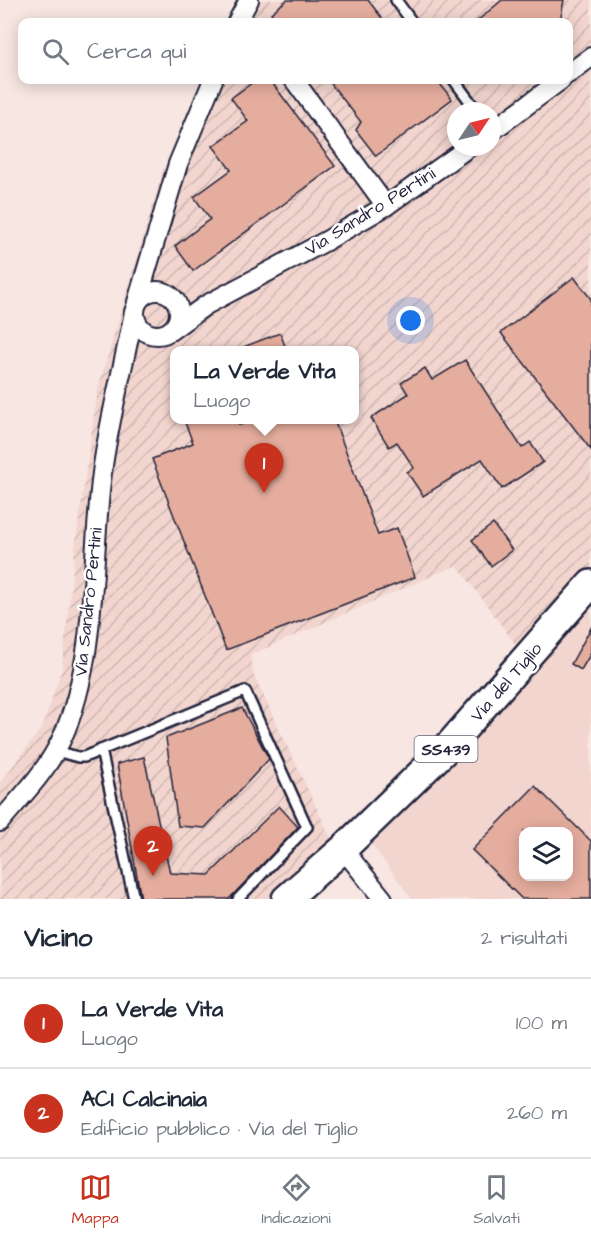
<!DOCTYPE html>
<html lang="it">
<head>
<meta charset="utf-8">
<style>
  body { margin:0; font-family:"Architects Daughter",sans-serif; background:#f6f6f7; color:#1f2937 }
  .controls { position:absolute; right:18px; bottom:18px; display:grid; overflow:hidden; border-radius:12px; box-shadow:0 3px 15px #0003 }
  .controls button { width:54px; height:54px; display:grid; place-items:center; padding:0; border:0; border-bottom:2px solid #e0e1e3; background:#fff; color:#1f2937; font:30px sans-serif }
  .compass { position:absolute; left:447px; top:102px; width:54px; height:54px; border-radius:50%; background:#fff; box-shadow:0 3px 15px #0003; rotate:55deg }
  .you { position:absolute; left:411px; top:321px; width:21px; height:21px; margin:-15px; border:4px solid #fff; border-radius:50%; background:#1a73e8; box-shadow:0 0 0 9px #1a73e833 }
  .badge { display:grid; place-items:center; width:39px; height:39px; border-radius:50%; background:#c8321e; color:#fff; font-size:20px; font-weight:700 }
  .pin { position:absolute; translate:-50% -50px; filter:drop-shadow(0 2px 3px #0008) }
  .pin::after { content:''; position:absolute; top:32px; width:21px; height:18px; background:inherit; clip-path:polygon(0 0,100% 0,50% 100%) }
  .popup { position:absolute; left:170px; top:346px; width:189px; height:78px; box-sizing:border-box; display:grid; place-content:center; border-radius:12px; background:#fff; filter:drop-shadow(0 2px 4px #0005); font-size:20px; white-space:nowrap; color:#747a83 }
  .popup b { font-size:22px; color:#1f2937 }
  .popup::after { content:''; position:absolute; left:50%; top:100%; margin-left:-12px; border:12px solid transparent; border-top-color:#fff }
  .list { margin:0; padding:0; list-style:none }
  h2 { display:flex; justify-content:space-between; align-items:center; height:78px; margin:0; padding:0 24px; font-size:26px }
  h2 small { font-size:20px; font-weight:400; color:#747a83 }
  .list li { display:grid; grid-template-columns:39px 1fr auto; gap:18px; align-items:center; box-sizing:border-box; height:90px; padding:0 24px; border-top:2px solid #e0e1e3 }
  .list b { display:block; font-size:22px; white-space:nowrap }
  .list p { margin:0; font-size:20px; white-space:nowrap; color:#747a83 }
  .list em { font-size:20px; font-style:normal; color:#747a83 }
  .icon { flex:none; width:33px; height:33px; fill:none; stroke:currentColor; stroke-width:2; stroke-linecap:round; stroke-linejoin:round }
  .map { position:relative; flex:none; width:591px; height:899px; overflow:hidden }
  .search { position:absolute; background:#fff; box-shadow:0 3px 15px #0003; left:18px; right:18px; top:18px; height:66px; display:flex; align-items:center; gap:15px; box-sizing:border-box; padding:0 21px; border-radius:12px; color:#747a83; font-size:22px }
  .sheet { height:258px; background:#fff }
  nav { display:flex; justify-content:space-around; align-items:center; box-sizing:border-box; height:84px; border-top:2px solid #e0e1e3; background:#fff; font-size:16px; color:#747a83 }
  nav a { display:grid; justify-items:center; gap:3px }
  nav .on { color:#c8321e }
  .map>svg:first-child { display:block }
  .built { fill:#f2d5ce; fill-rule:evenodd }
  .industrial { fill:url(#industrial-furrows); fill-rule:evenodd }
  .building { fill:#e5ad9e; stroke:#22223b; stroke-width:1.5; fill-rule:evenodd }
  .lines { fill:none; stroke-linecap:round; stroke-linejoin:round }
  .service-casing { stroke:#22223b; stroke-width:14 }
  .minor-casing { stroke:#22223b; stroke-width:22 }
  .primary-casing { stroke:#22223b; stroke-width:32 }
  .service { stroke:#fff; stroke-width:9 }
  .minor { stroke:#fff; stroke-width:18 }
  .primary { stroke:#fff; stroke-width:27 }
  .labels { text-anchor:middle; stroke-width:5; stroke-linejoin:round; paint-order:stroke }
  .shield { fill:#fff; stroke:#646476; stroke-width:1.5 }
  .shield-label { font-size:16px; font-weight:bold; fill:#22223b }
  .street-label { font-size:18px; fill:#22223b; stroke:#fff }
</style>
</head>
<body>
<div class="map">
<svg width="591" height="899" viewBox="0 0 591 899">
  <defs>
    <pattern id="industrial-furrows" width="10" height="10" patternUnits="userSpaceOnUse" patternTransform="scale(1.5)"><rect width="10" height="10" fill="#f2d5ce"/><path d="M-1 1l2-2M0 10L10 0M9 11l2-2" fill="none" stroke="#cfb7b2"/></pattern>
  </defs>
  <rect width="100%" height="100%" fill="#f7e6e2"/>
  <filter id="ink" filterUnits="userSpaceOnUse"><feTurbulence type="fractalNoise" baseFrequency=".0167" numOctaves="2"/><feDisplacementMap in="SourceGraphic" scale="12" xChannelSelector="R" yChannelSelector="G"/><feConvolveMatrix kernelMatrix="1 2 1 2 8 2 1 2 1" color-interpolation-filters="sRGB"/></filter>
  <g filter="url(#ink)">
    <path class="built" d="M591 604V899H412L370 842ZM524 832H568V876H524Z"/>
    <path class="industrial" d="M238 0H591V567L519 649 457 565 250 655 254 676 338 853 286 899H0V783L42 728 62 669 76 540 98 389 162 174 203 80H568V22H228ZM456 111H492V147H456ZM174 350H354V420H174Z"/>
    <g class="building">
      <polygon points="287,0 368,0 385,22 277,22 271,13"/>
      <polygon points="502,0 564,0 560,22 476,22"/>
      <polygon points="256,80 270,80 335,166 193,271 175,246 210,219 194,197 231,170 213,146 248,121 231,98"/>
      <polygon points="328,80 437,80 452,99 376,156 356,130 361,122"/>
      <polygon points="574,277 591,299 591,450 501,333"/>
      <polygon points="280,333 287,351 238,351 238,349"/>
      <polygon points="465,360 522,448 530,442 543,462 502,489 482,459 423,496 407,472 414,468 397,442 389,447 371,418 408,394 401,383 425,368 432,380"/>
      <polygon points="184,420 238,420 239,425 255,420 334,420 378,535 397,528 415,577 226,650 152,459 193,443"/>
      <polygon points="493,524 512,550 491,566 472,540"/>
      <polygon points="591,628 591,653 581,670 571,664"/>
      <polygon points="242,708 269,759 205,828 178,826 166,738"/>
      <polygon points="144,757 170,873 209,875 279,806 298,827 229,899 141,899 117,764"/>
      <path d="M535 786 591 841V899H522L472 850ZM524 831H568V876H524Z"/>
    </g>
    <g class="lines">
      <g class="service-casing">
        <g id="service">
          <polyline points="396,0 412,22"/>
          <polyline points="454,80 477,111"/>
          <polyline points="101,750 134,899"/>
          <polyline points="56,751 78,757 84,757 245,691 307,827 238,899"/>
        </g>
      </g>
      <g class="minor-casing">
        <g id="minor">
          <polyline points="237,22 249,0"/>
          <polyline points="568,74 591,57"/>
          <polyline points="294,80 386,206"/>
          <polyline points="492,131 561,80"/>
          <circle cx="157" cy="313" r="22"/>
          <polyline points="137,302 178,164 213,80"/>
          <polyline points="170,331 206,305 326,241 386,206 469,147"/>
          <path d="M0 822C19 799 42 776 56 750 98 674 91 558 102 473 109 418 124 366 134 312"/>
          <polyline points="343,849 383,899"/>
        </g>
      </g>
      <g class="primary-casing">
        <polyline id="primary" points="286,899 343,849 444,751 591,584"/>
      </g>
      <use href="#service" class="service"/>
      <use href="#minor" class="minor"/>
      <use href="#primary" class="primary"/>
    </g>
  </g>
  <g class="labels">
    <rect class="shield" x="414.5" y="736" width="63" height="26" rx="4.5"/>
    <g class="shield-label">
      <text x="446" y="755">SS439</text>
    </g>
    <g class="street-label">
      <text transform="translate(370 211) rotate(-32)" y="6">Via Sandro Pertini</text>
      <text transform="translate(88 602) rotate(-84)" y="6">Via Sandro Pertini</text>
      <text transform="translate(506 682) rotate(-49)" y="6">Via del Tiglio</text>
    </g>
  </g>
</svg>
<div class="controls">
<button><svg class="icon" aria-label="layers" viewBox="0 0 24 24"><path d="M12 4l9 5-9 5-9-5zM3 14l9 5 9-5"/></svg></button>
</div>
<svg class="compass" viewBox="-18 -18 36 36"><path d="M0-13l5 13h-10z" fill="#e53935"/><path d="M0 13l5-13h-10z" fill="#747a83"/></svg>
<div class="you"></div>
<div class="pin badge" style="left:264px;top:493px">1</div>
<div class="popup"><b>La Verde Vita</b>Luogo</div>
<div class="pin badge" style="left:153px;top:876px">2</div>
<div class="search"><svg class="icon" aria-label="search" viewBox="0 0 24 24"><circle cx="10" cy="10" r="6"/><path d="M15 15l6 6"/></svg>Cerca qui</div>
</div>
<section class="sheet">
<h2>Vicino<small>2 risultati</small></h2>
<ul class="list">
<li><span class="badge">1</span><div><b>La Verde Vita</b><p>Luogo</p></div><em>100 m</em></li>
<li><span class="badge">2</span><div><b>ACI Calcinaia</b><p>Edificio pubblico · Via del Tiglio</p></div><em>260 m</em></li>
</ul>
</section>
<nav>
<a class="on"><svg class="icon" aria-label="map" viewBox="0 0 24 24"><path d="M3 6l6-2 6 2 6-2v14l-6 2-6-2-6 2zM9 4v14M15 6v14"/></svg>Mappa</a>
<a><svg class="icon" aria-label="directions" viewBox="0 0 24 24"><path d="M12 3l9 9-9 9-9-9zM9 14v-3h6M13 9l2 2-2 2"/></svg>Indicazioni</a>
<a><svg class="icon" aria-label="saved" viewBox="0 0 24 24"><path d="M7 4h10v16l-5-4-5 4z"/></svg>Salvati</a>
</nav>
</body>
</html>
